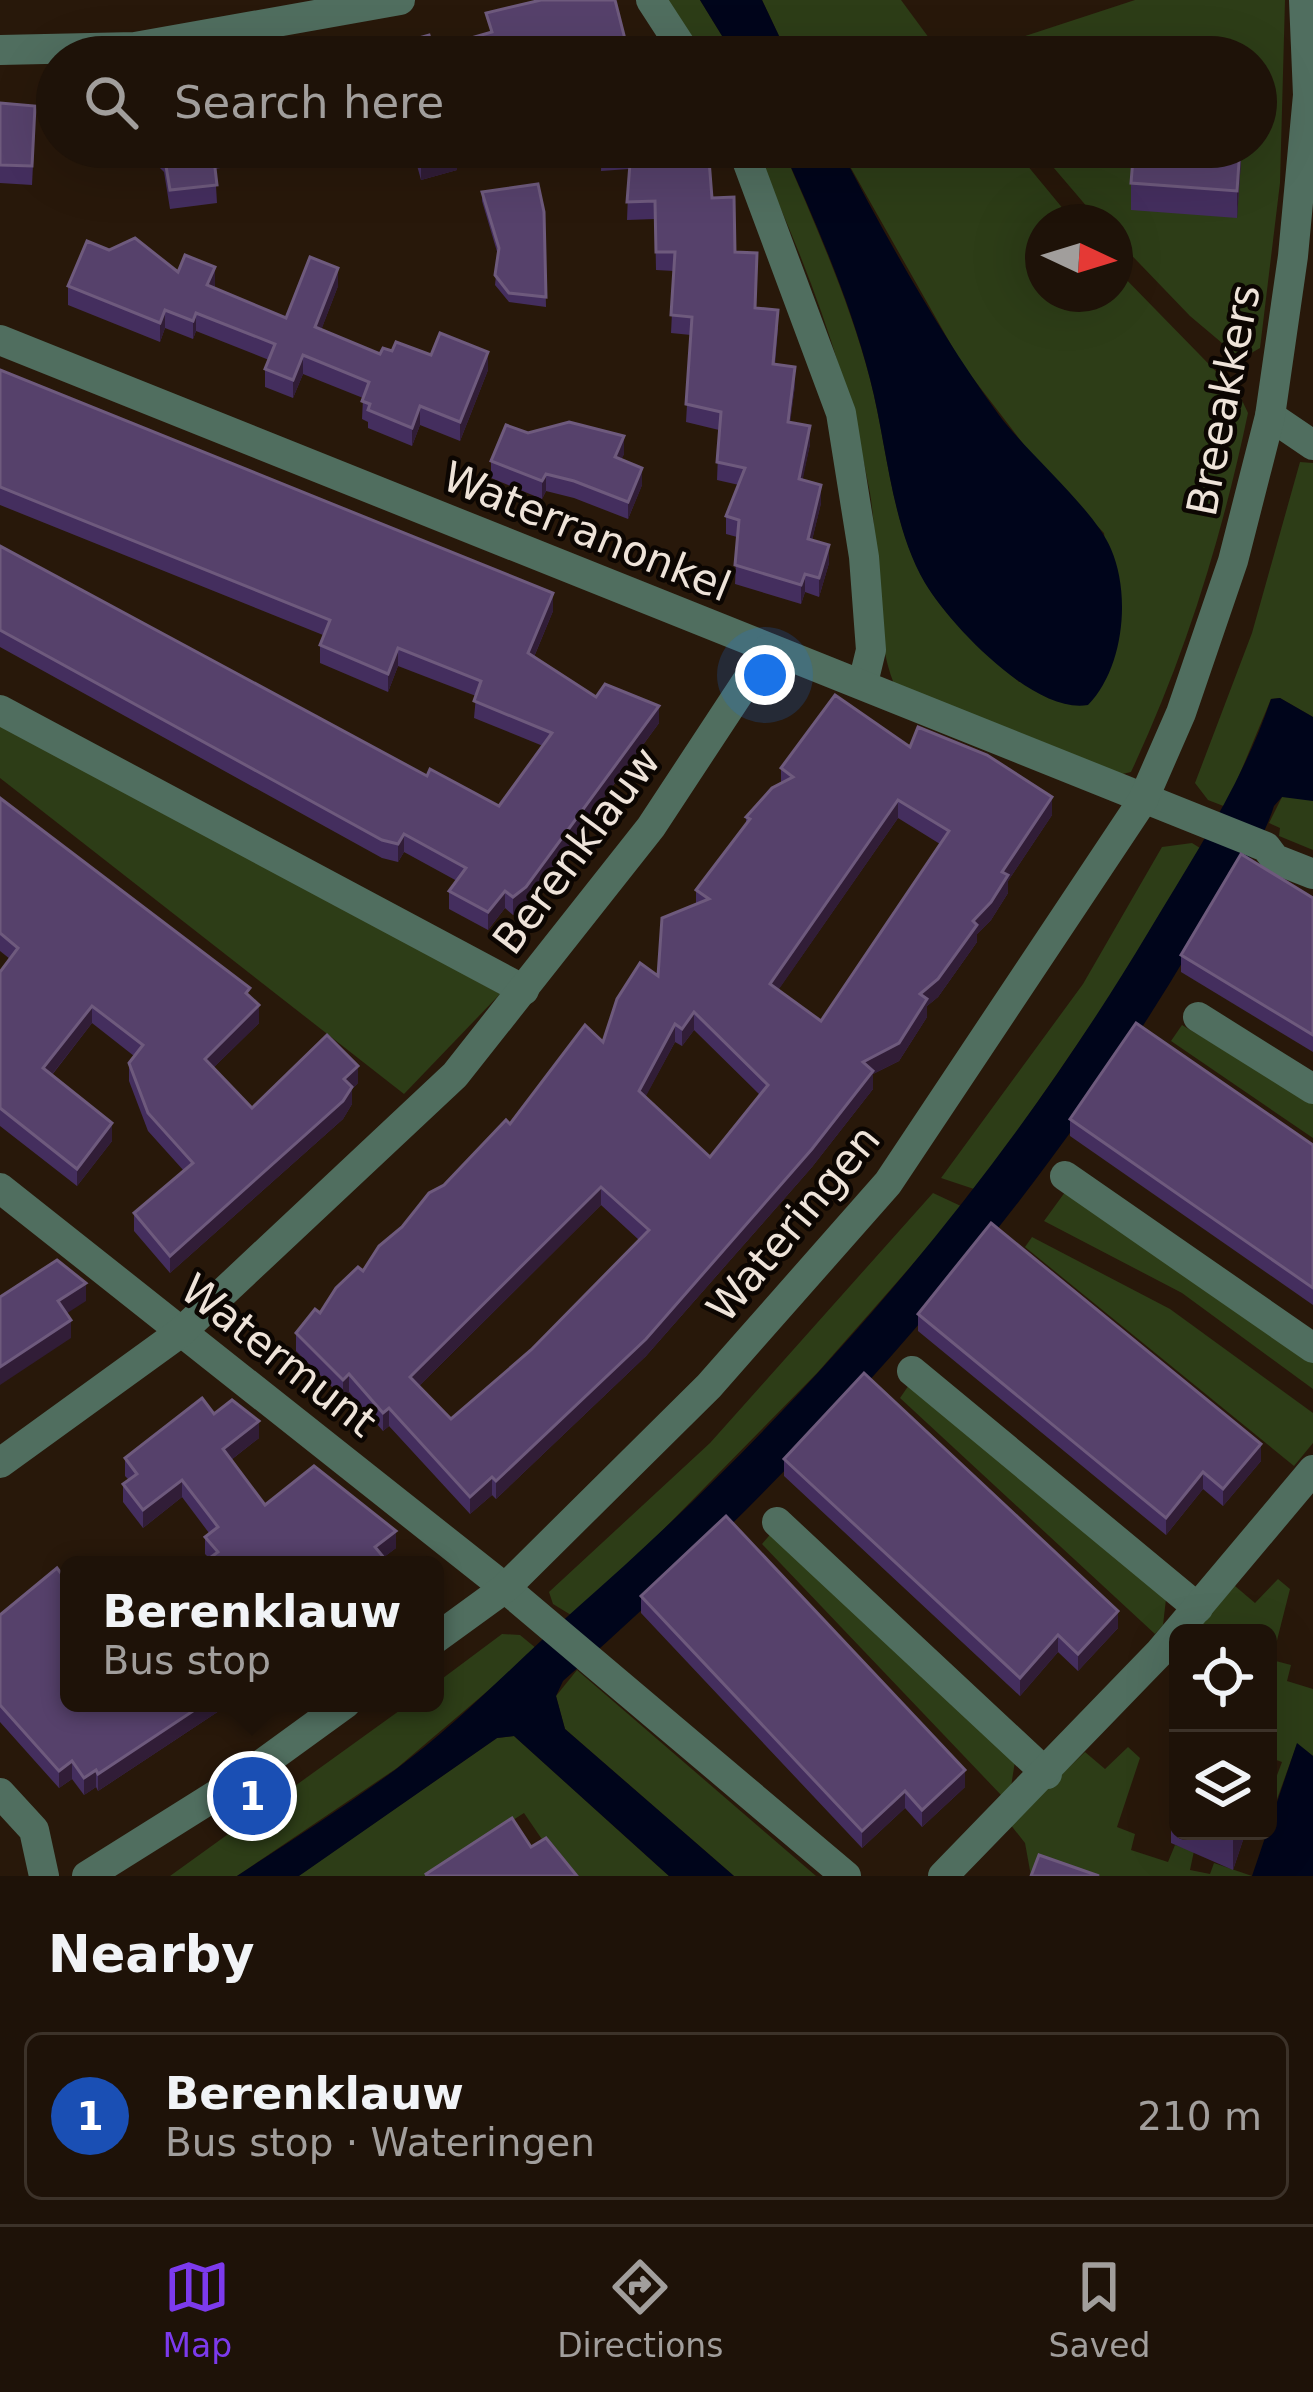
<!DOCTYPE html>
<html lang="en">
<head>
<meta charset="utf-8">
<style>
  body { margin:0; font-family:"DejaVu Sans",sans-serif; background:#261b12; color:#f1f3f6 }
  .controls { position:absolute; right:36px; bottom:36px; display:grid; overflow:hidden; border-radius:18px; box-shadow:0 12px 48px #0002 }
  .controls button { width:108px; height:108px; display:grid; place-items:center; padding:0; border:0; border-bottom:3px solid #3c3229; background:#1e1208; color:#f1f3f6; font:60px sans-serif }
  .compass { position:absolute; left:1025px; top:204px; width:108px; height:108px; border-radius:50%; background:#1e1208; box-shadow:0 12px 48px #0002; rotate:94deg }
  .you { position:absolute; left:765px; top:675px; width:42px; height:42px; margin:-30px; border:9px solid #fff; border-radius:50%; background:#1a73e8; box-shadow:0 0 0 18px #1a73e833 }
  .badge { display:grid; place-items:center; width:78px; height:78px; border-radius:50%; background:#7c3aed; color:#fff; font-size:39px; font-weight:700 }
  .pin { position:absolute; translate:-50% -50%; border:6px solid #fff; box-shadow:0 3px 12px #0006 }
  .popup { position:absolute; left:60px; top:1556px; width:384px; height:156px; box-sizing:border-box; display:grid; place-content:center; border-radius:18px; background:#1e1208; filter:drop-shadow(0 3px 9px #0005); font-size:39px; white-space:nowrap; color:#a19e9c }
  .popup b { font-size:45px; color:#f1f3f6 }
  .popup::after { content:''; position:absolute; left:50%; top:100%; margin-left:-24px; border:24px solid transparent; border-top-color:#1e1208 }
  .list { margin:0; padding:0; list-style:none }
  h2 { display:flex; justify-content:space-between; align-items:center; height:156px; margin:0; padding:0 48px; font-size:51px }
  h2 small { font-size:39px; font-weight:400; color:#a19e9c }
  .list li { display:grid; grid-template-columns:78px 1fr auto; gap:36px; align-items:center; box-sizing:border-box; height:168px; margin:0 24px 24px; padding:0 24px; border:3px solid #3c3229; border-radius:18px }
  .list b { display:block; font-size:45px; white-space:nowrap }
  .list p { margin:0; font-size:39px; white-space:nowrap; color:#a19e9c }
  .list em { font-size:39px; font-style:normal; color:#a19e9c }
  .icon { flex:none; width:66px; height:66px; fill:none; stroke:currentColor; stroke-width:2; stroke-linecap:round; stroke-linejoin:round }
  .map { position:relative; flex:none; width:1313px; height:1876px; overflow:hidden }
  .search { position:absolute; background:#1e1208; box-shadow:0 12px 48px #0002; left:36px; right:36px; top:36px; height:132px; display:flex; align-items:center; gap:30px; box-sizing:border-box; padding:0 42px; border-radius:66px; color:#a19e9c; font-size:45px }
  .sheet { height:348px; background:#1e1208 }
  nav { display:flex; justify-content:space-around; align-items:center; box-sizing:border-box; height:168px; border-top:3px solid #3c3229; background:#1e1208; font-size:33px; color:#a19e9c }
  nav a { display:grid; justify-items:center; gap:6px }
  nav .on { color:#7c3aed }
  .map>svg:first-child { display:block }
  .green { fill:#2d3d17 }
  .water { fill:#00051b }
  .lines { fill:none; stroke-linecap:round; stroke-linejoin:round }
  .minor { stroke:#506e5f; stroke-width:30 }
  .wall { fill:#442e5e; fill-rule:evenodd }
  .shaded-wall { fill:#311d37 }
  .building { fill:#56416b; stroke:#6e5a7d; stroke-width:3; fill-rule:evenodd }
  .labels { text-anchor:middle; stroke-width:9; stroke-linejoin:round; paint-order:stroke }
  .street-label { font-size:42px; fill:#eee3d9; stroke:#0c0602 }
</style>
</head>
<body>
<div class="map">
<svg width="1313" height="1876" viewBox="0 0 1313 1876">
  <rect width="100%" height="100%" fill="#28180a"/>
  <g class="green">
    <polygon points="661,0 700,0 735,57 700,57"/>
    <polygon points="762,0 901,0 943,57 789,57"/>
    <polygon points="1135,0 1285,0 1280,183 1260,348 1241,359 1190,316 1115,238 1115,222 1100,222 1036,147 1256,147 1256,57 964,56"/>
    <path d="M753 147H782C814 222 849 299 870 379 887 443 891 524 925 582 948 621 985 652 1019 682L1106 678 1117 647 1104 533 1044 471 962 364 839 147H1012L1074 222H1043V294H1115V268L1240 396 1248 413C1222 537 1185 657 1131 772L1118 775 894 684C872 627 880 554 870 493 848 372 805 258 753 147Z"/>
    <polygon points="1300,462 1313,463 1313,717 1280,698 1271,699 1226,807 1208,800 1195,783 1252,633"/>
    <polygon points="0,718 500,994 404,1094 0,778"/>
    <polygon points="1298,796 1313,801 1313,850 1279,836 1280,828 1269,823 1282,797"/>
    <polygon points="1192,843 1200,848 1108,1000 977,1190 941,1178 1083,984 1162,847"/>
    <polygon points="1182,1025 1313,1103 1313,1138 1171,1041"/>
    <polygon points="1068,1188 1313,1358 1313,1389 1182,1293 1044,1221"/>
    <polygon points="933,1193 963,1207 818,1372 608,1586 571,1615 553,1604 549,1592 710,1443"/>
    <polygon points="1032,1237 1170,1309 1313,1413 1313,1443 1294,1466 1025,1247"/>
    <polygon points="911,1382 1166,1599 1163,1625 1155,1634 900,1398"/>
    <polygon points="774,1530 1015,1761 1011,1787 1002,1796 762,1544"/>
    <polygon points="1278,1579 1290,1589 1272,1660 1291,1665 1287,1681 1313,1689 1313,1756 1297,1744 1276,1802 1268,1799 1282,1762 1268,1757 1268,1633 1192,1633 1235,1586 1255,1603"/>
    <polygon points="502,1634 520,1635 537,1649 397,1768 237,1876 170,1876 410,1703 435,1703 435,1684"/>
    <polygon points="577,1670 816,1876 734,1876 565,1729 556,1696"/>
    <polygon points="514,1736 669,1876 567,1876 524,1813 426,1876 298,1876 497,1738"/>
    <polygon points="1128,1747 1140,1758 1117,1827 1135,1834 1131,1850 1168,1862 1175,1845 1194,1851 1190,1870 1210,1874 1214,1863 1252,1876 1031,1876 1025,1843 1010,1824 1085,1752 1105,1769"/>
  </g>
  <g class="water">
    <polygon points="700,0 762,0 789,57 735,57"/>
    <path d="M782 147H839C887 239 938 331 999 415 1028 454 1095 510 1111 549 1131 595 1124 668 1088 705 1035 715 950 625 925 583 891 525 887 444 870 379 850 300 815 221 782 147Z"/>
    <path d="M1280 698 1313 717V801L1282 797 1274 806C1258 857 1218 903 1191 948 1026 1227 805 1468 563 1681L556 1696 565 1729 734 1876H669L514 1736 497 1738 299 1876H237C290 1841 344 1807 395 1770 461 1721 517 1661 578 1607 801 1411 996 1187 1149 931 1195 854 1242 784 1271 699Z"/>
    <polygon points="1297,1743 1313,1756 1313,1876 1252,1876"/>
  </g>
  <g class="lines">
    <g class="minor">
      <polyline points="651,0 688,57"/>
      <polyline points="0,50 135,47 400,0"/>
      <polyline points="742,147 841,413 864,557 871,650 863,683"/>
      <polyline points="0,340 1266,847 1275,859 1313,874"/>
      <polyline points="1270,416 1313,445"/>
      <polyline points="0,710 524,990"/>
      <polyline points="1198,1017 1313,1089"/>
      <polyline points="1065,1176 1313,1348"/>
      <polyline points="0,1188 505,1588 846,1876"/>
      <polyline points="912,1371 1198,1608"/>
      <polyline points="0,1463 181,1332 455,1075 651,827 768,649"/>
      <polyline points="777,1522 1047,1774"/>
      <polyline points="435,1639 505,1588 709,1386 888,1183 1143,800 1181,713 1233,561 1270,416 1293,256 1308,95 1304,0"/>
      <polyline points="0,1793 34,1830 44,1876"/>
      <polyline points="87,1876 240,1780 346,1703"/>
      <polyline points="943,1876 1160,1652 1313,1470"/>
    </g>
  </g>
  <g class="wall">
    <polygon points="0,103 35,124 32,185 0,183"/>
    <polygon points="111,147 456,147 457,170 421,180 413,151 331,164 329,149 215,169 217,203 170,209 164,172 147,155 112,155"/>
    <polygon points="602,147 708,147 712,198 756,308 778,328 775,364 795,385 790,422 810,444 802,480 821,503 812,540 829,563 819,597 805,592 801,604 735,584 737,537 726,534 726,516 739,485 717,480 719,430 686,422 691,335 671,333 674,271 656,270 655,219 627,220 629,169 601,171"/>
    <polygon points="1242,147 1237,218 1131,210 1131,183"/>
    <polygon points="482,192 544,212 546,307 509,302 495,285 498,255 482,201"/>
    <polygon points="109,250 215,285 214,288 286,318 338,286 321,330 380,354 392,351 431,355 488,370 460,441 420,425 412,446 368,428 368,422 362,419 363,398 303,374 293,398 265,387 265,369 269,360 196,331 193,339 165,328 160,342 68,305 68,286"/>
    <polygon points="0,370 553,611 534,657 596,697 659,723 526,904 513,915 505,908 488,930 449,909 449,891 457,881 404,852 398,862 382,858 0,647 0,546 427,776 499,806 543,746 474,718 476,696 398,666 388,692 320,663 320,645 323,635 0,505"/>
    <polygon points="624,454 621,459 642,485 628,519 574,498 546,491 542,499 491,478 491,461"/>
    <path d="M910 747 1052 815 1008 881V893L991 920 977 934V942L938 997 927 1006V1017L899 1061 873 1074V1089L812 1167 646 1356 496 1499 492 1495 470 1514 389 1426 383 1431 349 1392 343 1398 296 1351V1333L320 1313 363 1271 402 1227 444 1185 603 1042 658 976 696 904V890L746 824V817L781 784V768ZM898 818 940 844 821 1021 778 990ZM694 1030 760 1095 710 1157 645 1097 675 1042 682 1046ZM601 1205 639 1240 531 1350 451 1419 419 1386Z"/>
    <polygon points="0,798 250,996 259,1023 213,1068 252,1108 358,1083 352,1089 352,1104 343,1119 170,1273 134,1231 134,1213 184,1171 148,1131 129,1081 129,1063 134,1056 92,1023 52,1075 112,1141 77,1186 0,1126 0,972 10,959 0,951"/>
    <polygon points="1313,898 1313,1052 1181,972 1181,955"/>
    <polygon points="1070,1119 1313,1145 1313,1305 1070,1136"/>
    <polygon points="918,1314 1261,1461 1223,1506 1203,1489 1166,1535 918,1331"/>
    <polygon points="214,1414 259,1438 231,1460 265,1505 396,1548 384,1557 209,1558 205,1554 205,1537 209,1533 182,1497 143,1528 123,1502 123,1484 129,1480 125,1476 125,1458"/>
    <polygon points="784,1459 1118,1628 1078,1671 1058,1652 1020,1696 784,1476"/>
    <polygon points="641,1596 965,1787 922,1827 905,1808 862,1848 641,1613"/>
    <polygon points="0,1615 69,1703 231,1703 98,1791 96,1787 84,1795 72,1779 59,1788 0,1722"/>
    <polygon points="1178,1772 1178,1831 1246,1831 1233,1870 1171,1843 1171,1797"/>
  </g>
  <g class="shaded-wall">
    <polygon points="1240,147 1242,147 1237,218 1237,191"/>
    <polygon points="457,152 457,170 421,180 421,162"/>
    <polygon points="215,267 215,285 207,303 207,285"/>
    <polygon points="338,268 338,286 315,346 315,327"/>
    <polygon points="165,310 165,328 160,342 160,323"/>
    <polygon points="196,313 196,331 193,339 193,321"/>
    <polygon points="488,352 488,370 460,441 460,422"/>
    <polygon points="303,355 303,374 293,398 293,380"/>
    <polygon points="795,367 795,385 788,440 788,422"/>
    <polygon points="420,406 420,425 412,446 412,428"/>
    <polygon points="810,426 810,444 799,498 799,479"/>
    <polygon points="624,436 624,454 615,474 615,457"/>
    <polygon points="642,468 642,485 628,519 628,502"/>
    <polygon points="546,474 546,491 542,499 542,481"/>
    <polygon points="821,485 821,503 808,557 808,539"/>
    <polygon points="829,545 829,563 819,597 819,578"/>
    <polygon points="805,574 805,592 801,604 801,585"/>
    <polygon points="553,593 553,611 528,671 528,653"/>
    <polygon points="398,648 398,666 388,692 388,674"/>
    <polygon points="659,706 659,723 526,904 513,915 513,897"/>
    <polygon points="1052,797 1052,815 1008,881 1008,893 991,920 977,934 977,942 938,997 927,1006 927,1017 899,1061 873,1074 873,1089 812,1167 646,1356 496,1499 496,1481 863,1062 920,994 973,921 1002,872"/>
    <polygon points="898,800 898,818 770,1002 770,984"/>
    <polygon points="404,834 404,852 398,862 398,844"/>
    <polygon points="505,891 505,908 488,930 488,912"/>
    <polygon points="259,1005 259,1023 205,1076 205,1059"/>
    <polygon points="92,1006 92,1023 43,1086 43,1068"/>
    <polygon points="694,1012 694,1030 682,1046 682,1029"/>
    <polygon points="675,1024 675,1042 639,1109 639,1091"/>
    <polygon points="358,1066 358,1083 352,1089 352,1104 343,1119 170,1273 170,1256"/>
    <polygon points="112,1123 112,1141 77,1186 77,1169"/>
    <polygon points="601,1187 601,1205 410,1395 410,1377"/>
    <polygon points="86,1283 86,1301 58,1319 58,1301"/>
    <polygon points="71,1320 71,1338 0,1385 0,1367"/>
    <polygon points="349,1374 349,1392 343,1398 343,1380"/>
    <polygon points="389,1408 389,1426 383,1431 383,1413"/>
    <polygon points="259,1421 259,1438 223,1466 223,1449"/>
    <polygon points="1261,1444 1261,1461 1223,1506 1223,1489"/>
    <polygon points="1203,1472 1203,1489 1166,1535 1166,1518"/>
    <polygon points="492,1477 492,1495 470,1514 470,1497"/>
    <polygon points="182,1480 182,1497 143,1528 143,1510"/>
    <polygon points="396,1531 396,1548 375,1564 375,1547"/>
    <polygon points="1118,1611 1118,1628 1078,1671 1078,1654"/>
    <polygon points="1058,1635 1058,1652 1020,1696 1020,1678"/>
    <polygon points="205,1703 231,1703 98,1791 98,1774"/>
    <polygon points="72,1761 72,1779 59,1788 59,1771"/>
    <polygon points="96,1770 96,1787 84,1795 84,1778"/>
    <polygon points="965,1770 965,1787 922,1827 922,1810"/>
    <polygon points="905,1791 905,1808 862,1848 862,1831"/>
    <polygon points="1233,1831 1246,1831 1233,1870"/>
  </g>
  <g class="building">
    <polygon points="541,0 615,0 626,43 646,39 650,57 393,57 390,46 429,35 433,49 492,32 486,13"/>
    <polygon points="1140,54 1186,57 1140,57"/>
    <polygon points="0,103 35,106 32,166 0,165"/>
    <polygon points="157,147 237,147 213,151 217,185 170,190 164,154"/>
    <polygon points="417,147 456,147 457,152 421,162"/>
    <polygon points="602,147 708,147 712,198 734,197 735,252 757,253 755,308 778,310 773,364 795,367 788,422 810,426 799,479 821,485 808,539 829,545 819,578 805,574 801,585 735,565 739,520 726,516 745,468 717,462 721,412 686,404 692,317 671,315 675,252 656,252 655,201 627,202 631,151 601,153"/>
    <polygon points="1134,147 1240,147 1237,191 1131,183"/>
    <polygon points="538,184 544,212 546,297 509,293 495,275 499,248 482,192"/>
    <polygon points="135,238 178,272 185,255 215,267 207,285 286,318 310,257 338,268 315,327 380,354 383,348 392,351 396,342 431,355 440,333 488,352 460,422 420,406 412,428 368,410 370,404 362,401 369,382 303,355 293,380 265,369 275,344 196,313 193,321 165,310 160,323 68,286 87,241 109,250"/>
    <polygon points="0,370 553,593 528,653 596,697 605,684 659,706 526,887 513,897 505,891 488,912 449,891 466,868 404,834 398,844 382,840 0,630 0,546 427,776 430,769 499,806 552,733 474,701 481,681 398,648 388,674 320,645 330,620 0,487"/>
    <polygon points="569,422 624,436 615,457 642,468 628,502 574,481 546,474 542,481 491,461 506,425 528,433"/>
    <path d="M835 695 910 747 918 727 987 755 1052 797 1002 872 1008 875 991 902 973 921 977 925 938 979 920 994 927 999 899 1043 863 1062 873 1071 812 1149 646 1339 496 1481 492 1477 470 1497 389 1408 383 1413 349 1374 343 1380 296 1333 315 1309 320 1313 336 1288 358 1267 363 1271 379 1246 402 1227 429 1193 444 1185 506 1120 510 1124 585 1025 603 1042 617 999 640 963 658 976 662 918 709 899 696 890 750 819 746 817 772 788 793 777 781 768ZM898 800 949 831 821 1021 770 984ZM694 1012 768 1085 710 1157 639 1091 675 1024 682 1029ZM601 1187 649 1230 531 1350 451 1419 410 1377Z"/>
    <polygon points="0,798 250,988 246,993 259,1005 205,1059 252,1108 327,1035 358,1066 344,1079 352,1087 343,1101 170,1256 134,1213 193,1163 148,1113 129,1063 143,1045 92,1006 43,1068 112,1123 77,1169 0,1108 0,972 18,948 0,933"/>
    <polygon points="1241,854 1313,898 1313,1035 1181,955"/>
    <polygon points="1136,1023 1313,1145 1313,1288 1070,1119"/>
    <polygon points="991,1223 1261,1444 1223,1489 1203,1472 1166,1518 918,1314"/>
    <polygon points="57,1260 86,1283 58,1301 71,1320 0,1367 0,1297"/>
    <polygon points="864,1373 1118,1611 1078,1654 1058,1635 1020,1678 784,1459"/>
    <polygon points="202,1398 214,1414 232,1400 259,1421 223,1449 265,1505 314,1466 396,1531 375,1547 390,1565 200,1565 218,1552 205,1537 218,1527 182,1480 143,1510 123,1484 137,1474 125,1458"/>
    <polygon points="726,1516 965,1770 922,1810 905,1791 862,1831 641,1596"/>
    <polygon points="57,1568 69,1584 69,1703 205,1703 98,1774 96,1770 84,1778 72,1761 59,1771 0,1705 0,1615"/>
    <polygon points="1178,1772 1178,1800 1171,1797"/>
    <polygon points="512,1818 531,1847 546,1838 577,1876 427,1876 426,1874"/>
    <polygon points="1039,1855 1099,1876 1031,1876"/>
  </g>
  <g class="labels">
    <g class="street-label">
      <text transform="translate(1223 400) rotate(-79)" y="15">Breeakkers</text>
      <text transform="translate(587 531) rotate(22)" y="15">Waterranonkel</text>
      <text transform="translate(576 850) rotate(-53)" y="15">Berenklauw</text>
      <text transform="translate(793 1223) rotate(-50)" y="15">Wateringen</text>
      <text transform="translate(279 1355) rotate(38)" y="15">Watermunt</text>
    </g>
  </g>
</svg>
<div class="controls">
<button><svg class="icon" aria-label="locate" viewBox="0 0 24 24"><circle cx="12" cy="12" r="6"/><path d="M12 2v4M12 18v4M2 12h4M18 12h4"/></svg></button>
<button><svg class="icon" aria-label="layers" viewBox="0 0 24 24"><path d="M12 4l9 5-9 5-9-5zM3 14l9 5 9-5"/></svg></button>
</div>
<svg class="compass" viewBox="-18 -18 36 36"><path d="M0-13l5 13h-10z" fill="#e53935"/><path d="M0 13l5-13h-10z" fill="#a19e9c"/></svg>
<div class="you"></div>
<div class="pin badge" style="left:252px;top:1796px;background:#1a4fb4">1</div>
<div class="popup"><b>Berenklauw</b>Bus stop</div>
<div class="search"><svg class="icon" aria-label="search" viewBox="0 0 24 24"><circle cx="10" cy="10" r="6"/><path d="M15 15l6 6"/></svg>Search here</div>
</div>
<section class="sheet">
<h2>Nearby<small></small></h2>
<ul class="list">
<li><span class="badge" style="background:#1a4fb4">1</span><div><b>Berenklauw</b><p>Bus stop · Wateringen</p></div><em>210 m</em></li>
</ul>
</section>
<nav>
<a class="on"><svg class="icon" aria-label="map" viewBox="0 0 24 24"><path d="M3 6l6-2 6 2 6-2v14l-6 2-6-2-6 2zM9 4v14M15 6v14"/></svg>Map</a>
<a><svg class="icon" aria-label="directions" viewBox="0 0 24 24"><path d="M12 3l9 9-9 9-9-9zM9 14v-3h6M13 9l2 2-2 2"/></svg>Directions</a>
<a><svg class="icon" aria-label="saved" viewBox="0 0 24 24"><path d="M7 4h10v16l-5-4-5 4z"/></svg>Saved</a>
</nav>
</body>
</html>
